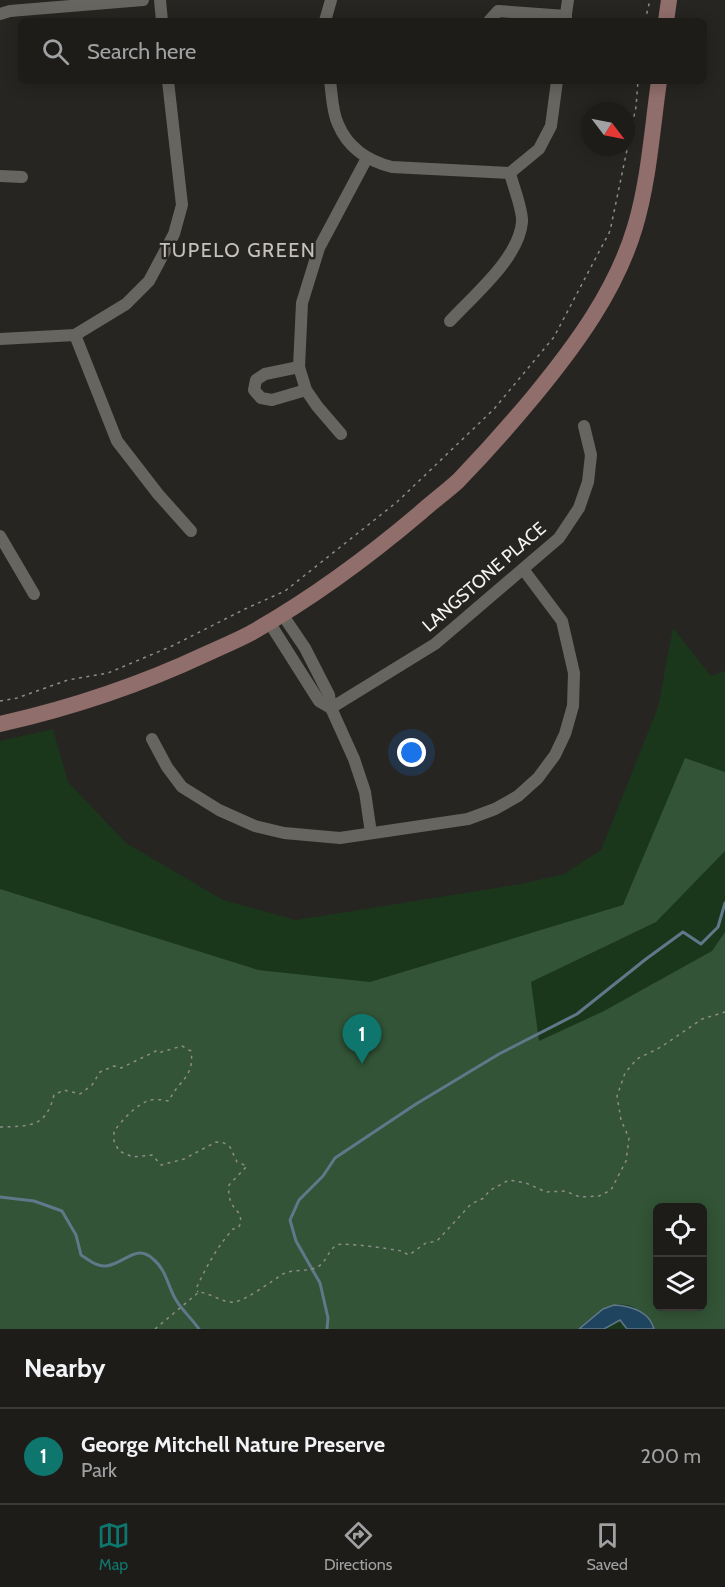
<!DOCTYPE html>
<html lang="en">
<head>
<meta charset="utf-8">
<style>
  body { margin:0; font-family:Cabin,sans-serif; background:#252522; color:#f1f3f6 }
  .controls { position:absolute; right:18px; bottom:18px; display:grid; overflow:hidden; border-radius:9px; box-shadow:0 3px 15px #0003 }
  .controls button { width:54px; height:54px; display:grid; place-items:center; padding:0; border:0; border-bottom:2px solid #3b3a38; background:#1d1c19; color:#f1f3f6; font:30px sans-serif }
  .compass { position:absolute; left:581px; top:102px; width:54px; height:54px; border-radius:50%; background:#1d1c19; box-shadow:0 3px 15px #0003; rotate:122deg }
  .you { position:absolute; left:412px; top:753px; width:21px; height:21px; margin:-15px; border:4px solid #fff; border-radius:50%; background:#1a73e8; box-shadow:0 0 0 9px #1a73e833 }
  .badge { display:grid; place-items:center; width:39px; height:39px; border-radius:50%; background:#0f766e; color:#fff; font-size:20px; font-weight:700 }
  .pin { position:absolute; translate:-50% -50px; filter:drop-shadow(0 2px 3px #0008) }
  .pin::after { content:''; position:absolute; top:32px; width:21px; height:18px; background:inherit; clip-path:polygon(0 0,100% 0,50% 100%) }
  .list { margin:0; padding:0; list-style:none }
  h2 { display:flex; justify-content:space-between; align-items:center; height:78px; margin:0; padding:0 24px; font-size:26px }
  h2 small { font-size:20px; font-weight:400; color:#a0a1a2 }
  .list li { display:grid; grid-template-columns:39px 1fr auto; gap:18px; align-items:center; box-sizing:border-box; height:96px; padding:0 24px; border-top:2px solid #3b3a38 }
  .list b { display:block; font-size:22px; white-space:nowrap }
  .list p { margin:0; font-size:20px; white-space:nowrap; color:#a0a1a2 }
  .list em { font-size:20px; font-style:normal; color:#a0a1a2 }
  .icon { flex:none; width:33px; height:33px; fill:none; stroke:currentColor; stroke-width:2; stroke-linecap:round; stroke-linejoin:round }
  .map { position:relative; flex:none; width:725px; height:1329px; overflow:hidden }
  .search { position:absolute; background:#1d1c19; box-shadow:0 3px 15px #0003; left:18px; right:18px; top:18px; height:66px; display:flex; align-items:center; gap:15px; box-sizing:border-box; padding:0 21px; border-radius:9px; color:#a0a1a2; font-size:22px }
  .sheet { height:174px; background:#1d1c19 }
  nav { display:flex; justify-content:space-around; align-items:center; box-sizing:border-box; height:84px; border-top:2px solid #3b3a38; background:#1d1c19; font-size:16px; color:#a0a1a2 }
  nav a { display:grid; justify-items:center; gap:3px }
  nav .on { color:#0f766e }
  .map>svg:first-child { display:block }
  .green { fill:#1a371c; fill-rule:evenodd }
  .forest { fill:#335436; fill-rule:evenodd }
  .water { fill:#1f445f; stroke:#5f788a; stroke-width:1.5 }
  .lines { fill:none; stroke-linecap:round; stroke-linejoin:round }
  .stream { stroke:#5f788a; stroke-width:3 }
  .path { stroke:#8e8c89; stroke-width:1.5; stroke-dasharray:3 4.5; stroke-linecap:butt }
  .minor { stroke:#67655f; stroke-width:12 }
  .secondary { stroke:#906e6b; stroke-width:16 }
  .labels { text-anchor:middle; stroke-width:5; stroke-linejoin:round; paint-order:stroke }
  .street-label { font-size:18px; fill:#f5f3f0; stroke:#272521 }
  .neighbourhood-label { font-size:20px; letter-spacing:1.5px; fill:#c5c2bd; stroke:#272521 }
</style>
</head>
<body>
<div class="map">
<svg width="725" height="1329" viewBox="0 0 725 1329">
  <rect width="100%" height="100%" fill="#272521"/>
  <path class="green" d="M673 628 711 676 725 671V1329H0V741L53 729 68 782 126 843 223 900 296 920 521 884 564 874 601 850 658 707ZM658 1208H702V1306H658Z"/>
  <path class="forest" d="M685 758 725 772V851L656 922 531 982 539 1041 604 1011 712 951 725 932V1329H654C650 1314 632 1302 616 1305 603 1307 588 1321 579 1329H0V889L258 970 370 982 623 905ZM658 1208H702V1306H658Z"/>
  <path class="water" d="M614 1305C632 1306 649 1311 654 1329H627L620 1320 604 1329H579L603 1309Z"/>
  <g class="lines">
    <g class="stream">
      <path d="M0 1197 34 1201 62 1211 76 1235 81 1255C89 1260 97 1267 106 1266 124 1264 136 1243 153 1259 166 1269 168 1287 176 1300 182 1310 192 1319 199 1329"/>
      <polyline points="327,1329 328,1318 320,1283 296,1241 290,1220 299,1200 323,1176 335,1158 416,1104 499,1054 577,1014 646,959 683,932 701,944 718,927 725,903"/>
    </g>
    <g class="path">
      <polyline points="645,21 650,0"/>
      <polyline points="0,701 17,698 68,680 108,673 172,646 245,609 285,591 397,502 494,409 554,337 610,231 636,107 638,81"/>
      <path d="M0 1127C29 1126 46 1128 54 1095L64 1090 80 1094 92 1085 100 1072 114 1066 121 1068 156 1051 158 1053 182 1046 191 1051C195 1078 178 1080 169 1101 164 1100 156 1099 150 1100 135 1105 123 1120 114 1131V1141L119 1151 133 1157 152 1155 161 1165 184 1159 216 1142 224 1143 230 1147 237 1162 247 1166 229 1185C228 1197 230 1205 240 1214L241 1223 238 1228 233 1229C217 1247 206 1267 196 1289L198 1292"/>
      <path d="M155 1329 199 1292C210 1293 225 1304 235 1302 246 1300 272 1281 283 1274 294 1268 308 1273 319 1266 327 1261 328 1250 337 1245 342 1242 393 1249 401 1251 404 1252 406 1254 409 1255L426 1243 437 1241 471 1204 484 1198 489 1191 509 1180 526 1183 546 1192 565 1191 580 1197 599 1196 611 1190 626 1161 629 1138 621 1120 617 1096 625 1073 637 1059 661 1047 702 1019 725 1012"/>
    </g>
    <g class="minor">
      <polyline points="160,0 162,21"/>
      <polyline points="0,14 10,11 143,0"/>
      <polyline points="325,21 331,0"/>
      <polyline points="489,21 498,11 566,16"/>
      <polyline points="565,21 568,0"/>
      <path d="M330 81C332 94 332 112 338 124 348 148 368 161 392 167L510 173 539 149 551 126 557 81"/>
      <polyline points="0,176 22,177"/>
      <path d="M450 321C474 295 519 258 522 222 523 210 513 186 510 173"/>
      <polyline points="75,335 117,441 158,494 191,531"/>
      <polyline points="0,339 75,335 126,304 149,281 174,234 182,205 168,81"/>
      <polyline points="299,367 265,374 256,380 254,390 261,398 272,400 306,390"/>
      <polyline points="341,434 317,406 306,390 299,367 302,303 319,248 367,158"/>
      <polyline points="0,536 34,594"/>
      <polyline points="282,614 305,648 329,695 331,708 354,759 365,792 371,833"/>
      <polyline points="269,622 319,701 331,708"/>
      <polyline points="331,708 435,644 559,538 579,508 588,482 591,455 584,426"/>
      <polyline points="152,739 167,767 182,787 219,810 255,826 284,833 340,838 468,819 495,809 518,796 538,778 555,755 565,734 573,706 574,673 562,621 523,569"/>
    </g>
    <g class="secondary">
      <polyline points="666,21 669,0"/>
      <path d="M0 724C71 708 140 685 206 654 221 647 236 641 251 633 311 599 367 558 420 513 432 502 446 492 458 481 484 454 510 425 534 396 575 346 616 291 635 227 649 180 652 130 659 81"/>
    </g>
  </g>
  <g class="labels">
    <g class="street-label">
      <text transform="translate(484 577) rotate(-41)" y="6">LANGSTONE PLACE</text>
    </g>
    <g class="neighbourhood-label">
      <text x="238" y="257">TUPELO GREEN</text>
    </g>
  </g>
</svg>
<div class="controls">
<button><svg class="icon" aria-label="locate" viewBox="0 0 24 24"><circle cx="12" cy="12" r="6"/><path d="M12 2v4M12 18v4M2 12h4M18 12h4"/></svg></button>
<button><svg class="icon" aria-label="layers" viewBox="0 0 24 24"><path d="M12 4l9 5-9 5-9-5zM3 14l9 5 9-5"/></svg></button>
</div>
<svg class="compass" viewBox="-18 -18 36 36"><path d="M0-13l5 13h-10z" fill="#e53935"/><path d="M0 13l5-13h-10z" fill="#a0a1a2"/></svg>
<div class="you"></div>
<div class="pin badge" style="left:362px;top:1064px">1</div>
<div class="search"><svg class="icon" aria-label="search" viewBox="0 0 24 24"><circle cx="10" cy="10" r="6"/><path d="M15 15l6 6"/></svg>Search here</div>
</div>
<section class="sheet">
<h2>Nearby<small></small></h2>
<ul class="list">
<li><span class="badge">1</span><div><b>George Mitchell Nature Preserve</b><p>Park</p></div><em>200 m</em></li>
</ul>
</section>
<nav>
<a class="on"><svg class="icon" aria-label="map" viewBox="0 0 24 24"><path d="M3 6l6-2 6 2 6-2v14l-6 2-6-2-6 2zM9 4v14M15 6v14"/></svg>Map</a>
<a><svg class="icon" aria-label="directions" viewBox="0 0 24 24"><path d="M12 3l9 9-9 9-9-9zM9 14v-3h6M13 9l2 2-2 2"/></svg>Directions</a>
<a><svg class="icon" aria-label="saved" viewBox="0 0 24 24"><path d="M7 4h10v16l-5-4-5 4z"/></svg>Saved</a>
</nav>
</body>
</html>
